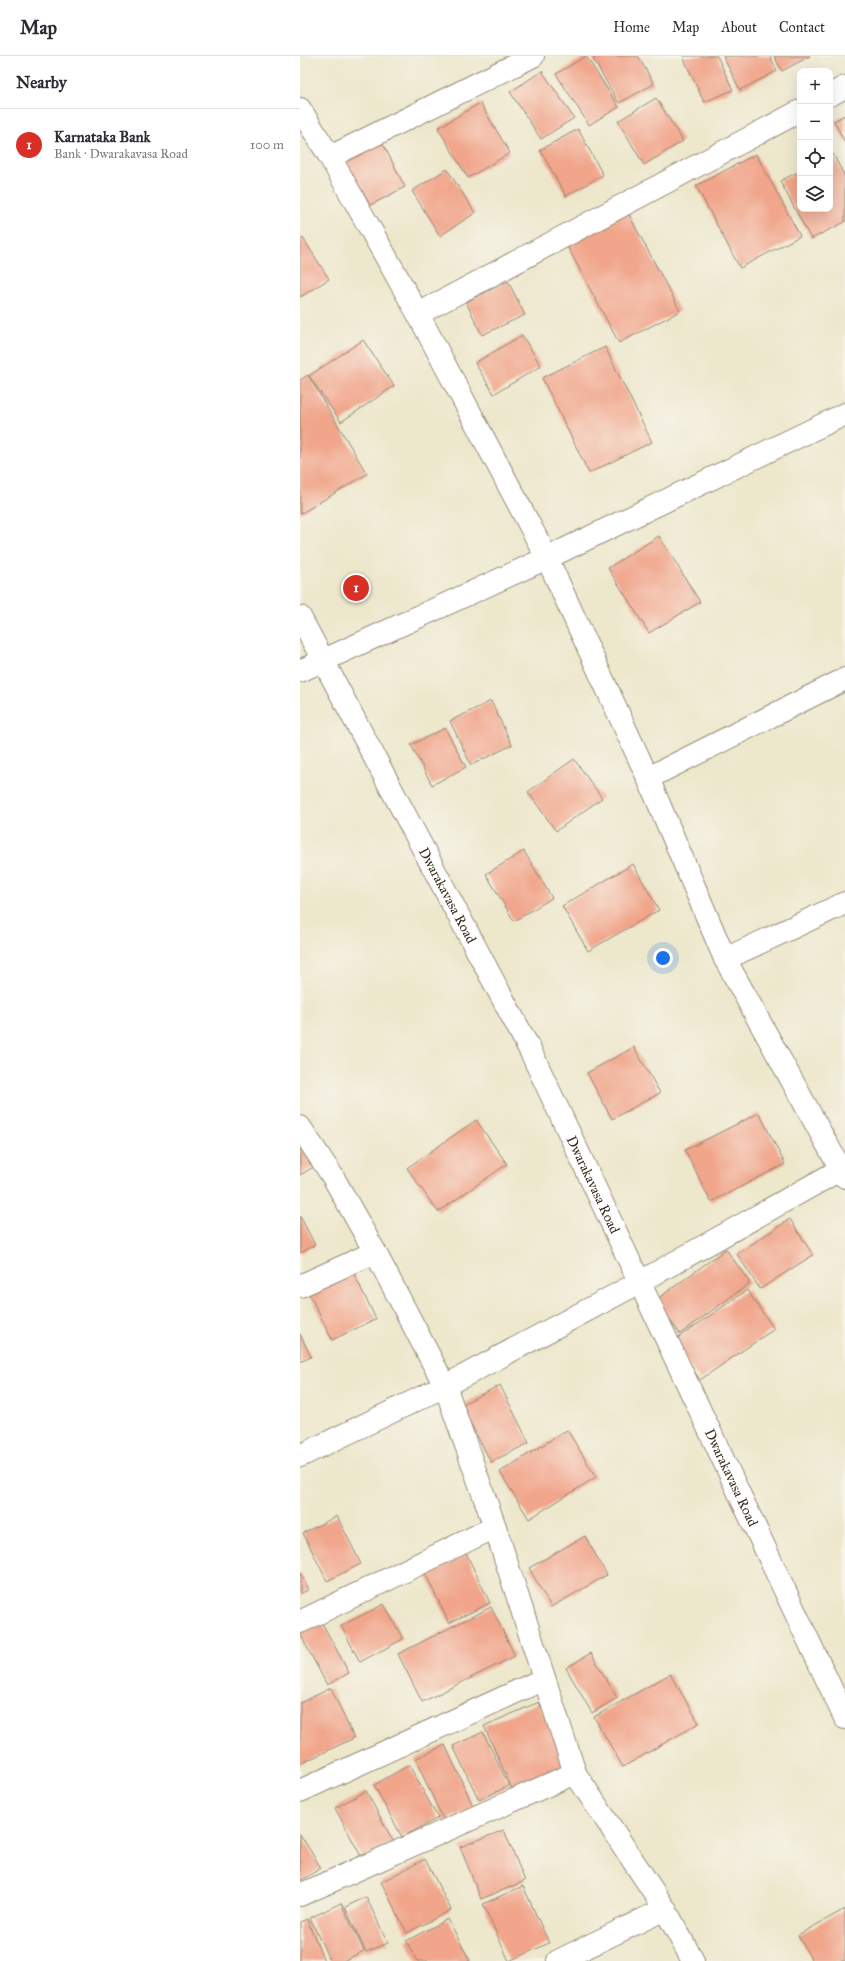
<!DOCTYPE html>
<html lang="en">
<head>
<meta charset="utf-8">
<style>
  body { margin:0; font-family:"IM FELL Great Primer",serif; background:#f2f2f3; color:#2b2b33 }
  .controls { position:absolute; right:12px; top:12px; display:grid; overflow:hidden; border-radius:8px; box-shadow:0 4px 16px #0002 }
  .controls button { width:36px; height:36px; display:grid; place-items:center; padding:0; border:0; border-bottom:1px solid #e1e1e2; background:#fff; color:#2b2b33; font:20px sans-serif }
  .you { position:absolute; left:363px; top:902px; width:14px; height:14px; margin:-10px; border:3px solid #fff; border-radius:50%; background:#1a73e8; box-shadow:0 0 0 6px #1a73e833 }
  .badge { display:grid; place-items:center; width:26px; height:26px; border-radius:50%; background:#d93025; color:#fff; font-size:13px; font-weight:700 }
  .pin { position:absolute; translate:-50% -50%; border:2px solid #fff; box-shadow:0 1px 4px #0006 }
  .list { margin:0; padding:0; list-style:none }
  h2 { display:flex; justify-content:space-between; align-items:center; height:52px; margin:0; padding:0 16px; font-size:17px }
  h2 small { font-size:13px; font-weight:400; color:#7c7c81 }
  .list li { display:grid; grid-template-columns:26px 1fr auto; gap:12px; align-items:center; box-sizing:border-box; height:72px; padding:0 16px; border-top:1px solid #e1e1e2 }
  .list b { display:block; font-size:15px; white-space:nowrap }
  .list p { margin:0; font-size:13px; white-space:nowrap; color:#7c7c81 }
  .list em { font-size:13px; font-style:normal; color:#7c7c81 }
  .icon { flex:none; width:22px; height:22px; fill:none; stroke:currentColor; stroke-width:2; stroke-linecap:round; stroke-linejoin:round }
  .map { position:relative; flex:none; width:545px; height:1905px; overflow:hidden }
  header { display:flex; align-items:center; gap:24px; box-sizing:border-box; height:56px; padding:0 20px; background:#fff; border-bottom:1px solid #e1e1e2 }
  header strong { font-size:19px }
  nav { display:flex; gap:22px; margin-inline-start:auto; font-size:14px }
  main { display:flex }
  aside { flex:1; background:#fff }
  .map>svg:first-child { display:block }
  .building { fill:#f1a58b }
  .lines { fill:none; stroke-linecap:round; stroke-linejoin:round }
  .minor-casing { stroke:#948875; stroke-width:24 }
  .minor { stroke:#fff; stroke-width:22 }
  .labels { text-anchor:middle; stroke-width:4; stroke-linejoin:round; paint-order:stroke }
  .street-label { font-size:14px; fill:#3b2a1e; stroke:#f7f3e8 }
</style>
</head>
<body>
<header>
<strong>Map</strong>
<nav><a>Home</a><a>Map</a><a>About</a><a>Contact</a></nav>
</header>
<main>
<aside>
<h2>Nearby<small></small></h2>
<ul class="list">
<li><span class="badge">1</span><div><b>Karnataka Bank</b><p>Bank · Dwarakavasa Road</p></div><em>100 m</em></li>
</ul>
</aside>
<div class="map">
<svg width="545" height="1905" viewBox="0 0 545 1905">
  <rect width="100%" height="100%" fill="#f7f3e8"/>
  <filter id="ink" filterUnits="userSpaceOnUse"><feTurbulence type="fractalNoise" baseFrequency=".025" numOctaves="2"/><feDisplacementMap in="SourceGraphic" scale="8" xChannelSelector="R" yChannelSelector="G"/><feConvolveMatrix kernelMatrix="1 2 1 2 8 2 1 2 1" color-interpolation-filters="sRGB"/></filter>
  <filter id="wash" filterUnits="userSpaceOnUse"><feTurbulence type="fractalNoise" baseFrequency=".012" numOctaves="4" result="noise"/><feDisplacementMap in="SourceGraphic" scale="16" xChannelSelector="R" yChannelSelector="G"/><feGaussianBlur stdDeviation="0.9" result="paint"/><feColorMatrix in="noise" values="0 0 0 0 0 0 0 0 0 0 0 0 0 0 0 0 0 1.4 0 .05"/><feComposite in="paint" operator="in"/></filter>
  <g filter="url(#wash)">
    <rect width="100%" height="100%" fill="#ede7cc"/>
    <g id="blocks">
      <g class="building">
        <polygon points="286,0 319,51 289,69 256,18"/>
        <polygon points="298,0 338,0 354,28 319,47 293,3"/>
        <polygon points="385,0 417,0 433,34 404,46 383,1"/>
        <polygon points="423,0 470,0 477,15 440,34"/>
        <polygon points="474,0 510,0 482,15"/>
        <polygon points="242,15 274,62 241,83 210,36"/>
        <polygon points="356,42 383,85 344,109 318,65"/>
        <polygon points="180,47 210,97 168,122 138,72"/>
        <polygon points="545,59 545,87 534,65"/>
        <polygon points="278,73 303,119 266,140 240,94"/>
        <polygon points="79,80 105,131 63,153 37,102"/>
        <polygon points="456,98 500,180 440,212 396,130"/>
        <polygon points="533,98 545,121 545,166 511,183 480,125 500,115 500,153 530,153 530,100"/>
        <polygon points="147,113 175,157 140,180 112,135"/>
        <polygon points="327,155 380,255 319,287 266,188"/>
        <polygon points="3,182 29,223 0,241 0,184"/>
        <polygon points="208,225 225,259 182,279 166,246"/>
        <polygon points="222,279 241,310 194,338 175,307"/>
        <polygon points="63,284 94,330 41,366 9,320"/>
        <polygon points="305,291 352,386 289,417 242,322"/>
        <polygon points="8,319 67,418 0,458 0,324"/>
        <polygon points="359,480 400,546 349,577 308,512"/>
        <polygon points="191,645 212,689 171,709 150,665"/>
        <polygon points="145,672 166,711 132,729 111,689"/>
        <polygon points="274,703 302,742 256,775 228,736"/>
        <polygon points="224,795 252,842 214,865 186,818"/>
        <polygon points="333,808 359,854 288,895 262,850"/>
        <polygon points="334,991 360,1037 312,1063 287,1017"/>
        <polygon points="459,1057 485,1108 411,1146 385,1094"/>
        <polygon points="176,1064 207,1108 138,1156 107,1112"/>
        <polygon points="0,1082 17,1109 0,1119"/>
        <polygon points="0,1160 15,1189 0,1197"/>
        <polygon points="490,1163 513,1199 460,1233 437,1198"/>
        <polygon points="426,1193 450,1227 380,1278 356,1244"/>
        <polygon points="53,1216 76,1263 32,1284 9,1237"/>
        <polygon points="447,1234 474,1273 400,1324 373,1285"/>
        <polygon points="0,1278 11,1301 0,1306"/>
        <polygon points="200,1329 229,1387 191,1406 161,1349"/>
        <polygon points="267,1374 296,1421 229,1463 200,1416"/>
        <polygon points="37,1460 61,1508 27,1525 3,1477"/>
        <polygon points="285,1480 307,1519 251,1551 229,1512"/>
        <polygon points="165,1495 190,1547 149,1567 124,1515"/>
        <polygon points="0,1516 8,1534 0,1538"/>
        <polygon points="84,1548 103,1583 60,1606 41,1570"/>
        <polygon points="191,1551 215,1600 122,1646 98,1598"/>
        <polygon points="20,1563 49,1617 27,1629 0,1578 0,1574"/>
        <polygon points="291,1597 317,1642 292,1657 266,1612"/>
        <polygon points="370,1618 399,1667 323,1711 294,1661"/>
        <polygon points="31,1632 54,1682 0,1708 0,1647"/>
        <polygon points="239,1646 267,1710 213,1735 184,1670"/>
        <polygon points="183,1676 209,1730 179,1744 153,1690"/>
        <polygon points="145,1689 174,1752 144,1765 115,1703"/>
        <polygon points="109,1709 138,1762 102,1781 74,1729"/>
        <polygon points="66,1735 93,1785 62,1802 35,1752"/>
        <polygon points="204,1774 225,1825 181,1843 160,1791"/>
        <polygon points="0,1778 21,1812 0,1825"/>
        <polygon points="125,1803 151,1854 107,1877 81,1826"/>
        <polygon points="223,1830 249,1887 209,1905 183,1848"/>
        <polygon points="66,1841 88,1887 66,1896 45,1851"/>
        <polygon points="41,1847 64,1895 43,1905 30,1905 10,1862"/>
        <polygon points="545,1853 545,1905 512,1905 498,1879"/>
        <polygon points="7,1863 24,1905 0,1905 0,1866"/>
        <polygon points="148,1863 170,1905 117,1905 106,1885"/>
      </g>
    </g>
  </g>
  <g filter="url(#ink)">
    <use href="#blocks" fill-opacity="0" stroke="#948875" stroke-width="1"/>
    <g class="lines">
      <g class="minor-casing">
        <g id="minor">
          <polyline points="530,39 545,31"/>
          <polyline points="0,53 30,101 118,258 247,502 348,722 425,903 545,1121"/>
          <polyline points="30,101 233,0"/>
          <polyline points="118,258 500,55"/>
          <path id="s1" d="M0 561 230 994 545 1662"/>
          <polyline points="0,615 247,502 545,358"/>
          <polyline points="348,722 545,623"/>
          <polyline points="425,903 545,847"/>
          <polyline points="0,1071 33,1121 75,1196 145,1330 195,1471 275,1717 365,1853 393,1905"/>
          <polyline points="0,1230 75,1196"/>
          <polyline points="0,1400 145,1330 340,1226 545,1111"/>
          <polyline points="0,1566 195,1471"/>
          <polyline points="0,1735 244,1623"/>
          <polyline points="0,1839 275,1717"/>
          <polyline points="258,1905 365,1853"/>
        </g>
      </g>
      <use href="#minor" class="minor"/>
    </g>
  </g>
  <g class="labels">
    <g class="street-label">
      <text dy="5" stroke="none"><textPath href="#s1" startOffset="315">Dwarakavasa Road</textPath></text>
      <text dy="5" stroke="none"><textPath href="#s1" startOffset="639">Dwarakavasa Road</textPath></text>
      <text dy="5" stroke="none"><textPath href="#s1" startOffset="963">Dwarakavasa Road</textPath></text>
    </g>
  </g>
</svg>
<div class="controls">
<button>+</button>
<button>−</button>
<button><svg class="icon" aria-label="locate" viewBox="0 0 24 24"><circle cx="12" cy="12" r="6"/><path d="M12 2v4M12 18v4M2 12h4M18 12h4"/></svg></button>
<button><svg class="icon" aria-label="layers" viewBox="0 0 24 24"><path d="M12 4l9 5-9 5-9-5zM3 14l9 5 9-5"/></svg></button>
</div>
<div class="you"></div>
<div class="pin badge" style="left:56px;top:532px">1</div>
</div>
</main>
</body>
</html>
